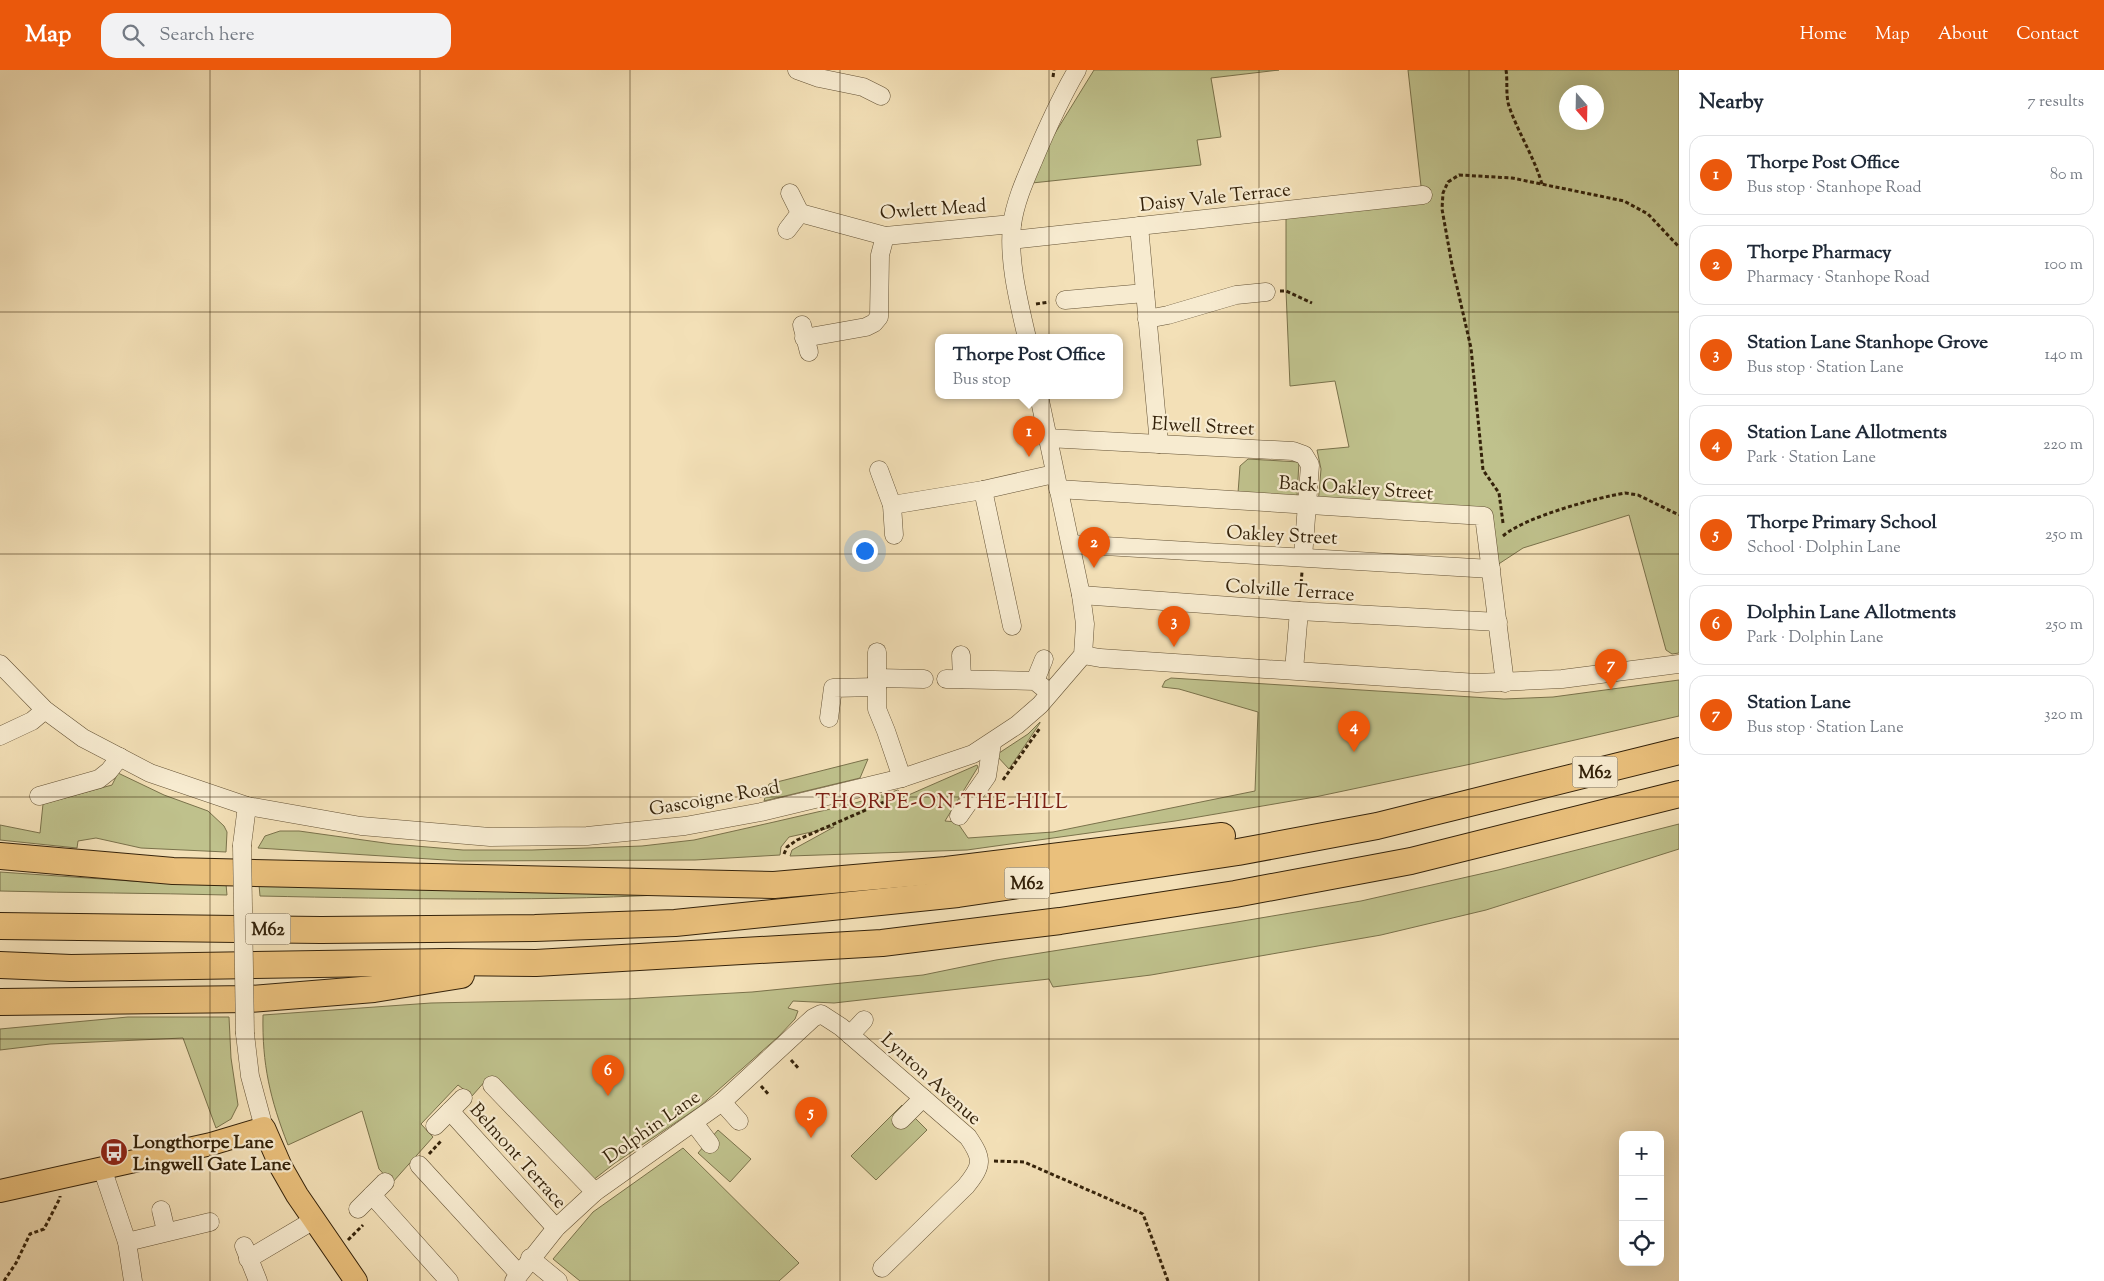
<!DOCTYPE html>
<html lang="en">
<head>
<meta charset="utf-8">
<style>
  body { margin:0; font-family:"Sorts Mill Goudy",serif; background:#f2f2f3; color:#1f2937 }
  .controls { position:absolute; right:15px; bottom:15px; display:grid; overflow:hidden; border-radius:10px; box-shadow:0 5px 20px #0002 }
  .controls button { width:45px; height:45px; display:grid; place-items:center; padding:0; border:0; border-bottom:1px solid #e0e1e3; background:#fff; color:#1f2937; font:25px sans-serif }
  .compass { position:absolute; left:1559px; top:15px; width:45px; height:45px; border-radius:50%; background:#fff; box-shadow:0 5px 20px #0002; rotate:160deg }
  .you { position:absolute; left:864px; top:480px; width:18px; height:18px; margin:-12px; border:4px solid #fff; border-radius:50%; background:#1a73e8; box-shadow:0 0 0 8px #1a73e833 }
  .badge { display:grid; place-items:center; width:32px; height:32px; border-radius:50%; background:#ea580c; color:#fff; font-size:16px; font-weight:700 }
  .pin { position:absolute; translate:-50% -41px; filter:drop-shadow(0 1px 2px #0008) }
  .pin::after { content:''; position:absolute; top:26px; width:18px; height:15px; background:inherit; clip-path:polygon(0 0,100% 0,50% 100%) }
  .popup { position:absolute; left:935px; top:264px; width:188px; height:65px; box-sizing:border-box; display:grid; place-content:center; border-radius:10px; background:#fff; filter:drop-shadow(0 1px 4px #0005); font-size:16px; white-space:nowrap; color:#747a83 }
  .popup b { font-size:19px; color:#1f2937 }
  .popup::after { content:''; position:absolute; left:50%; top:100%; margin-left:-10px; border:10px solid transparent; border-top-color:#fff }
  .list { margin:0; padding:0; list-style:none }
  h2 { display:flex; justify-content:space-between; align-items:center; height:65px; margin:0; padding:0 20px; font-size:21px }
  h2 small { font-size:16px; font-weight:400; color:#747a83 }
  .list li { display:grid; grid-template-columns:32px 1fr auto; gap:15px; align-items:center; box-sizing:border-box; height:80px; margin:0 10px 10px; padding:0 10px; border:1px solid #e0e1e3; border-radius:15px }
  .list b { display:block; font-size:19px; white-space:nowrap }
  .list p { margin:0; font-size:16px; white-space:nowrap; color:#747a83 }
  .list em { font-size:16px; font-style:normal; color:#747a83 }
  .icon { flex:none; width:28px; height:28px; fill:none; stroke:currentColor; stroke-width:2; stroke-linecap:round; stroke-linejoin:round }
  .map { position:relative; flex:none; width:1679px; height:1211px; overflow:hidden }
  header { display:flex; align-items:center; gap:30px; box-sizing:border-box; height:70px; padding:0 25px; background:#ea580c; color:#fff }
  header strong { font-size:24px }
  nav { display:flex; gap:28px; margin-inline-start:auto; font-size:18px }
  .search { width:350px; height:45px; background:#f2f2f3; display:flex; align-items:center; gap:12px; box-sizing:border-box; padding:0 18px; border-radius:15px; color:#747a83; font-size:19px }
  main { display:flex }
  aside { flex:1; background:#fff }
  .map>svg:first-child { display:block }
  .green { fill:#bfc18c; stroke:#7a724b; fill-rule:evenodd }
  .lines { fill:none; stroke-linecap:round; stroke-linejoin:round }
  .minor-casing { stroke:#645235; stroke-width:19 }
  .major-casing { stroke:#34220a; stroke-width:24 }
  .highway-casing { stroke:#34220a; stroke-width:28 }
  .path { stroke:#34220a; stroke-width:3; stroke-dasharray:4 2.5; stroke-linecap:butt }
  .minor { stroke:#f7ebd0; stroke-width:18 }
  .major { stroke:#eac07c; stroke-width:22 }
  .highway { stroke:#eac07c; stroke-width:26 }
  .minor-bridge-casing { stroke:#645235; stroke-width:19; stroke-linecap:butt }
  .minor-bridge { stroke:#f7ebd0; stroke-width:18 }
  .grid { fill:none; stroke:#34220a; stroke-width:1; stroke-opacity:0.55 }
  .labels { text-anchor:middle; stroke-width:4.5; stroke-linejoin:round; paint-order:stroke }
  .shield { fill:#f7ebd0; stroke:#6e5e45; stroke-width:1 }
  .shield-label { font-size:18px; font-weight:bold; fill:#34220a }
  .street-label { font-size:19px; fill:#34220a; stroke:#f7ebd0 }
  .poi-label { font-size:19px; font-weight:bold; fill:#34220a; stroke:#f7ebd0; text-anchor:start }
  .quarter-label { font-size:21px; letter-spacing:1px; fill:#7a1f14; stroke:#f7ebd0 }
</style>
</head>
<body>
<header>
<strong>Map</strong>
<div class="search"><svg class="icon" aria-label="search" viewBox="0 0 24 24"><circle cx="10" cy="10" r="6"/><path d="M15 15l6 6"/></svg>Search here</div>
<nav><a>Home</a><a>Map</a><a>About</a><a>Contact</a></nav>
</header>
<main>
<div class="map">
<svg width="1679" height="1211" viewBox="0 0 1679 1211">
  <rect width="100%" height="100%" fill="#f3e0b7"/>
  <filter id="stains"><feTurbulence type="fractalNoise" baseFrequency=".004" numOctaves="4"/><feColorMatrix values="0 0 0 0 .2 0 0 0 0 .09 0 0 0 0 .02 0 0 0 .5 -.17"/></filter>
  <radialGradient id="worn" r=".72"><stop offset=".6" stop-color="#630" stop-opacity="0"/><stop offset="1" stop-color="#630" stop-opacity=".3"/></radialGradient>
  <g class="green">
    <polygon points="1094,0 1279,0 1211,8 1221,67 1197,70 1201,95 1032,113 1052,68"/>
    <path d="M1408 0H1679V583L1672 584 1666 580 1629 445 1523 478 1491 499 1483 446 1318 435 1321 399 1317 380 1349 377 1335 311 1290 316 1286 221V140L1422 125ZM1566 22H1596V52H1566Z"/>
    <polygon points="1248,389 1299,392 1297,426 1238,423 1240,396"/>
    <polygon points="1171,608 1504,629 1553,627 1679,610 1679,646 1471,694 1315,727 1175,751 967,780 790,786 792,780 834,757 789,767 781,777 780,785 695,790 461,791 258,778 265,766 280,761 299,761 392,774 463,780 532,780 642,776 694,770 774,752 852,734 898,720 904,727 977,695 978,697 945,751 957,752 968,768 1053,762 1255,721 1258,642 1179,619 1162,617 1165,611"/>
    <polygon points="1040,652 1040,653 1009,699 996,685 1028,664"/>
    <polygon points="868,689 860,708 764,731 769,714"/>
    <polygon points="118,703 164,725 208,741 224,756 227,762 226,782 141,778 96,768 78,771 77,778 0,770 0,755 40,763 43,734 112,715"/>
    <path d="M1679 754V779L1486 840 1381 865 1151 905 1053 917 1049 909 834 933 793 931 788 938 798 941 795 949 778 967 699 1037 615 1093 588 1114 487 1009 472 1026 458 1015 421 1054 433 1067 392 1113 379 1099 362 1041 288 1075C270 1029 262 994 263 945L431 933 626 929 752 922 923 905 996 890 1231 853 1361 831 1498 800Z"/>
    <path d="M0 802 146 812 226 814 227 825C151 823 76 823 0 821Z"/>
    <path d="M259 815 695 823C550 832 405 829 260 826Z"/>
    <polygon points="128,947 229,947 231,988 238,1035 231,1049 216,1058 183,968 50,974 0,980 0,959"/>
    <polygon points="902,1035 927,1060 876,1110 851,1086"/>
    <polygon points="718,1060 751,1089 730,1112 698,1083"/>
    <polygon points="683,1078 799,1193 779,1211 580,1211 553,1189 593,1142"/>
  </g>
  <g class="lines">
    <g class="minor-casing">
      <g id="minor">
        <polyline points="797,0 819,8 863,17 881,26"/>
        <polyline points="800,143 885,166 1012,154"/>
        <polyline points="1139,156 1159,374"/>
        <polyline points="787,160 800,143 790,123"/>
        <polyline points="1012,170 1423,125"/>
        <polyline points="1065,230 1145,223"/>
        <polyline points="1147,249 1168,245 1236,225 1266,222"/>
        <polyline points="802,255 809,282"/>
        <polyline points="804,268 866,257 874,253 879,247 880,185 885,166"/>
        <path d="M1027 268C1019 233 1008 191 1012 155 1015 132 1025 110 1034 89 1047 58 1060 29 1077 0"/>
        <polyline points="1047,368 1293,381 1304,385 1310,395 1303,487"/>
        <polyline points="879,400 892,435 894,465"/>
        <polyline points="1058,419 1484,446 1505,613"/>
        <polyline points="983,420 1012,556"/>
        <polyline points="892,435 983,420 1054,404"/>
        <polyline points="1071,474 1491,499"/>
        <polyline points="1081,525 1299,541 1498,552"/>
        <polyline points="961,585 962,609"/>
        <polyline points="1083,585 1100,588 1477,613 1562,609 1679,594"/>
        <polyline points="0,594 45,640 83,668 150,703 247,736 361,756 490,767 587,766 685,756 761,742 902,708 973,684 1017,655 1040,635 1083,585 1085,554 1081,525 1039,326"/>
        <polyline points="1294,600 1299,541"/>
        <polyline points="877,608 924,609"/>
        <polyline points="946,609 1035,611 1050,623"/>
        <polyline points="1035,611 1044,589"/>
        <polyline points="877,617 877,582"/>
        <polyline points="829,648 833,618 877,617 877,639 886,661 902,708"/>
        <polyline points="0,666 32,651 45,640"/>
        <polyline points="39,726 99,709 109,701 120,687"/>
        <polyline points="959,746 987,706 992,673"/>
        <polyline points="242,775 247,736"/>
        <polyline points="245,964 250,1006 264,1058"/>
        <polyline points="850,965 864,950"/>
        <polyline points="492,1015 595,1122"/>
        <polyline points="722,1032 739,1051"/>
        <polyline points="450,1041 556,1158"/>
        <polyline points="901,1050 923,1028"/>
        <polyline points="694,1053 710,1074"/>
        <polyline points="435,1056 463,1028"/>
        <polyline points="419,1095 519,1204"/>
        <polyline points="102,1098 127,1172 133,1211"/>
        <polyline points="372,1125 449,1211"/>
        <polyline points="358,1139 385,1112"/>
        <polyline points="161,1140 166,1161"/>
        <polyline points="127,1172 210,1152"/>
        <polyline points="244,1176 258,1211"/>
        <polyline points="530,1188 558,1211"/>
        <polyline points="248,1189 314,1150"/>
        <path d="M514 1211 556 1158 595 1122 722 1032 813 948 821 944 841 957 968 1067C983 1089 983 1095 966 1116L882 1198"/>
      </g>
    </g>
    <g class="major-casing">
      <polyline id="major" points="0,1121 211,1074 264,1058 281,1097 297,1125 356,1211"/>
    </g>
    <g class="highway-casing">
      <g id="highway">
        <polyline points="0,786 173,801 774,815 946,800 1222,766"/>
        <polyline points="0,856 321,860 535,858 675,853 958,824 1238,782 1377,756 1679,681"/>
        <polyline points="0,895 71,898 447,892 536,893 882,873 1060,851 1235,824 1411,791 1679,724"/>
        <polyline points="0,932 250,929 374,919 461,905"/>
      </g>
    </g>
    <g class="path">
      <path d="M1506 0C1508 12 1505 27 1510 39 1519 64 1534 87 1542 114"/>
      <polyline points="1053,7 1054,0"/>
      <polyline points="1280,221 1286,221 1312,233"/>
      <polyline points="1036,234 1049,232"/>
      <polyline points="1503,453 1499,423 1483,400 1471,278 1452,195 1442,139 1443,123 1448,112 1459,105 1512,108 1624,131 1648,144 1679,177"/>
      <path d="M1503 466C1525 447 1595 428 1625 423L1638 425 1679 445"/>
      <polyline points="1300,526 1302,502"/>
      <polyline points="1003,710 1040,658"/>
      <polyline points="784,784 787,777 797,770 891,729"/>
      <polyline points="791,990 799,999"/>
      <polyline points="761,1016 769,1025"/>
      <polyline points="429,1084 441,1071"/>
      <polyline points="994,1091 1024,1092 1143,1144 1168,1211"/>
      <polyline points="348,1170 363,1155"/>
      <polyline points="4,1211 16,1193 30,1164 44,1159 60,1128 60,1126"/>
    </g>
    <use href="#minor" class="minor"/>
    <use href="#major" class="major"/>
    <use href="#highway" class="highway"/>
    <g class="minor-bridge-casing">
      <polyline id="minor-bridge" points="242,775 245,964"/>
    </g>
    <use href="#minor-bridge" class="minor-bridge"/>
  </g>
  <path class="grid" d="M210 0V1211M420 0V1211M630 0V1211M840 0V1211M1049 0V1211M1259 0V1211M1469 0V1211M0 242H1679M0 484H1679M0 727H1679M0 969H1679"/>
  <defs>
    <g id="bus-disc" transform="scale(1.4375)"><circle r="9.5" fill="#8f2418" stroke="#f7ebd0"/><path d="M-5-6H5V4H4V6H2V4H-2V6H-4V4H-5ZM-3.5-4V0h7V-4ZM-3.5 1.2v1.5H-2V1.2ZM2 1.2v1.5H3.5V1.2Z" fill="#fff"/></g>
  </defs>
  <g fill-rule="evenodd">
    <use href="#bus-disc" x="114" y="1082"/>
  </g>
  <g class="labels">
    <g class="shield">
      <rect x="1572.5" y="686.5" width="45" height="31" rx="4"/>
      <rect x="1004.5" y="797.5" width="45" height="31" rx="4"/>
      <rect x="245.5" y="843.5" width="45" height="31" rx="4"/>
    </g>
    <g class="shield-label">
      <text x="1595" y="708">M62</text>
      <text x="1027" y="819">M62</text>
      <text x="268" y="865">M62</text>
    </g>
    <g class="street-label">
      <text transform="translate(1215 126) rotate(-6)" y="7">Daisy Vale Terrace</text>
      <text transform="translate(933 138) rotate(-4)" y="7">Owlett Mead</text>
      <text transform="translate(1203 355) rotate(3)" y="7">Elwell Street</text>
      <text transform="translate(1356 417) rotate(4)" y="7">Back Oakley Street</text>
      <text transform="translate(1282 464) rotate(3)" y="7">Oakley Street</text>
      <text transform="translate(1290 519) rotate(4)" y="7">Colville Terrace</text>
      <text transform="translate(714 727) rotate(-10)" y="7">Gascoigne Road</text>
      <text transform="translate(932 1008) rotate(42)" y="7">Lynton Avenue</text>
      <text transform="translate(651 1056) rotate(-35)" y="7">Dolphin Lane</text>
      <text transform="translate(519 1085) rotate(48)" y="7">Belmont Terrace</text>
    </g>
    <g class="poi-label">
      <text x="133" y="1078">Longthorpe Lane<tspan x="133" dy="22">Lingwell Gate Lane</tspan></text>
    </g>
    <g class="quarter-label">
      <text x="942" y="738">THORPE-ON-THE-HILL</text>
    </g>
  </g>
  <rect width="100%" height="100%" filter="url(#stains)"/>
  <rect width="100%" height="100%" fill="url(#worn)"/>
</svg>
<div class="controls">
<button>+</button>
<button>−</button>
<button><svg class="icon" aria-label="locate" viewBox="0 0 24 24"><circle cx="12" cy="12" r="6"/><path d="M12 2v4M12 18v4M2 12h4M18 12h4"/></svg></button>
</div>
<svg class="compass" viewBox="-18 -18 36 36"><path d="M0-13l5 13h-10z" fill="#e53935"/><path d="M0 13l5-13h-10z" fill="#747a83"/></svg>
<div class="you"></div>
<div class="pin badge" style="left:1029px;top:387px">1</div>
<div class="popup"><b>Thorpe Post Office</b>Bus stop</div>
<div class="pin badge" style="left:1094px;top:498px">2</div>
<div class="pin badge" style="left:1174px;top:577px">3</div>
<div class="pin badge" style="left:1354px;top:682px">4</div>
<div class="pin badge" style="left:811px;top:1068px">5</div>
<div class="pin badge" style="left:608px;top:1026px">6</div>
<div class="pin badge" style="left:1611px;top:620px">7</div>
</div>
<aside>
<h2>Nearby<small>7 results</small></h2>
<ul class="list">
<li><span class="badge">1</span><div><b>Thorpe Post Office</b><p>Bus stop · Stanhope Road</p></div><em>80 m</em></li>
<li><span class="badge">2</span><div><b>Thorpe Pharmacy</b><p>Pharmacy · Stanhope Road</p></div><em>100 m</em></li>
<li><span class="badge">3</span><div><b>Station Lane Stanhope Grove</b><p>Bus stop · Station Lane</p></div><em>140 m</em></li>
<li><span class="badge">4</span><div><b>Station Lane Allotments</b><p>Park · Station Lane</p></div><em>220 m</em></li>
<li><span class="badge">5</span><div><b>Thorpe Primary School</b><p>School · Dolphin Lane</p></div><em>250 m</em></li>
<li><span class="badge">6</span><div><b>Dolphin Lane Allotments</b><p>Park · Dolphin Lane</p></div><em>250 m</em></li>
<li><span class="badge">7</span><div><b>Station Lane</b><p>Bus stop · Station Lane</p></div><em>320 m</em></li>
</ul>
</aside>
</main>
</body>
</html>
